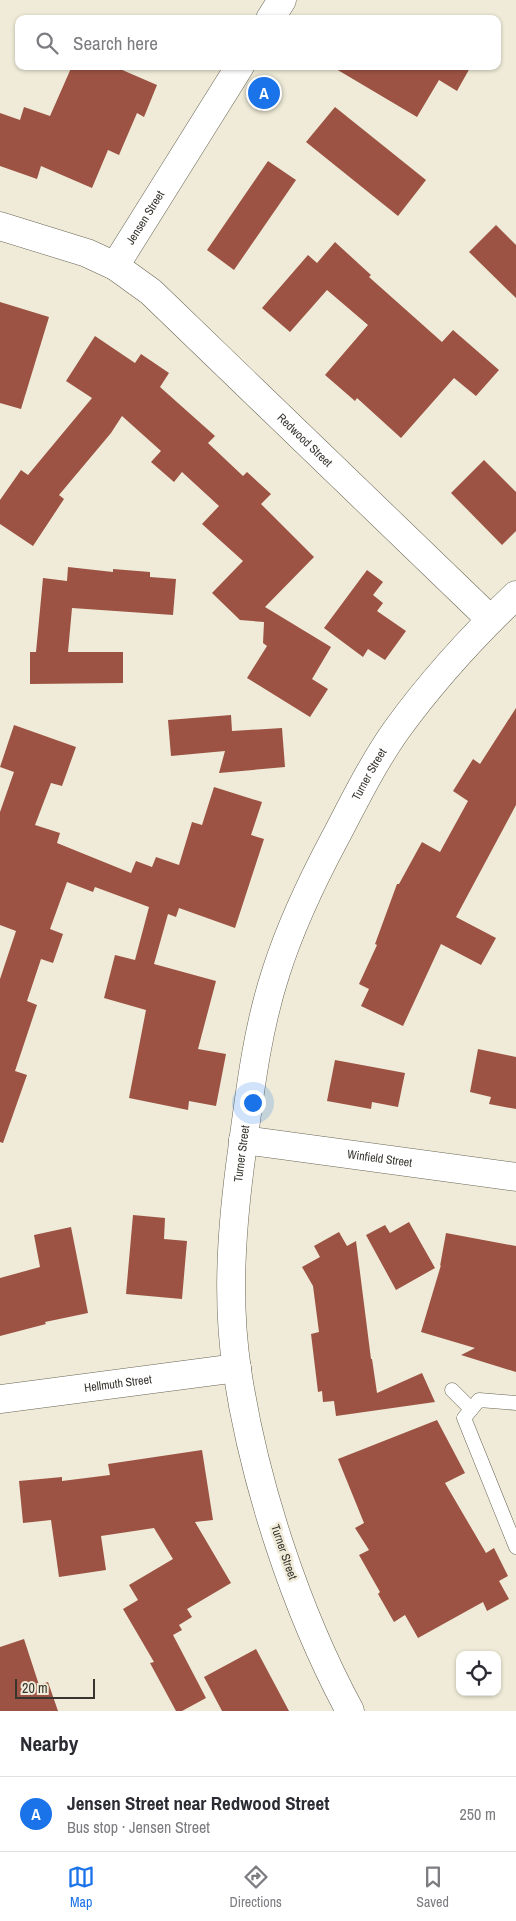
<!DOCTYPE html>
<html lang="en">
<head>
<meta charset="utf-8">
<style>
  body { margin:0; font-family:"Archivo Narrow",sans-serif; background:#f7f7f7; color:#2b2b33 }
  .controls { position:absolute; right:15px; bottom:15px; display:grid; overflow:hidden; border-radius:10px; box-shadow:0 1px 4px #0004 }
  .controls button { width:45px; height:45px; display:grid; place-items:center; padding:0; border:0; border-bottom:1px solid #e1e1e2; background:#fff; color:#2b2b33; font:25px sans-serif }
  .scale { position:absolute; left:15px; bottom:12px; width:80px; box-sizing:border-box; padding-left:5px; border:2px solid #37352e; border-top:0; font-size:14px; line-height:18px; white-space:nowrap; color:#37352e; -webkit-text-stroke:4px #efebd8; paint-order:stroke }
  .you { position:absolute; left:252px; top:1102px; width:18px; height:18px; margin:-12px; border:4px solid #fff; border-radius:50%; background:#1a73e8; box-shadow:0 0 0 8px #1a73e833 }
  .badge { display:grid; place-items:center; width:32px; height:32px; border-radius:50%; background:#1a73e8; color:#fff; font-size:16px; font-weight:700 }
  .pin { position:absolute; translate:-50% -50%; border:2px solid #fff; box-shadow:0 1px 5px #0006 }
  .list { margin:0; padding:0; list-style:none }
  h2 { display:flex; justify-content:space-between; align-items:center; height:65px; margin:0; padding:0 20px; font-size:21px }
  h2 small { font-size:16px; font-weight:400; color:#7c7c81 }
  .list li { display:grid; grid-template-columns:32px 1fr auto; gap:15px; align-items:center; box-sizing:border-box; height:75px; padding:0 20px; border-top:1px solid #e1e1e2 }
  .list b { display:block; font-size:19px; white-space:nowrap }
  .list p { margin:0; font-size:16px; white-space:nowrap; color:#7c7c81 }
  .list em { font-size:16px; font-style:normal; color:#7c7c81 }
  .icon { flex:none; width:28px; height:28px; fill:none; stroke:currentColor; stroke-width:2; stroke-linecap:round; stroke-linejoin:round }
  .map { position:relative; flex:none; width:516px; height:1711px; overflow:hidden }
  .search { position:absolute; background:#fff; box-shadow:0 1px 4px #0004; left:15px; right:15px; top:15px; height:55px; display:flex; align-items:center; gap:12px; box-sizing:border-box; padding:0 18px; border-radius:10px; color:#7c7c81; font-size:19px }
  .sheet { height:140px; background:#fff }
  nav { display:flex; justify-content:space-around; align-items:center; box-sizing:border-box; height:70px; border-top:1px solid #e1e1e2; background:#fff; font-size:14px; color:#7c7c81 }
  nav a { display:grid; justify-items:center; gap:2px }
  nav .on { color:#1a73e8 }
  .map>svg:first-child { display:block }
  .building { fill:#9c5343 }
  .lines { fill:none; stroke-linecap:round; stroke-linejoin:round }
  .service-casing { stroke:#696555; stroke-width:15 }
  .minor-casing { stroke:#696555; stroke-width:29 }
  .tertiary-casing { stroke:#696555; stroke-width:29 }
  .service { stroke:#fff; stroke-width:14 }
  .minor { stroke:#fff; stroke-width:28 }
  .tertiary { stroke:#fff; stroke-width:28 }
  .labels { text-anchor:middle; stroke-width:5; stroke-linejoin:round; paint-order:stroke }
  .street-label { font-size:12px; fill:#37352e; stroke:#efebd8 }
</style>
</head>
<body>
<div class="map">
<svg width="516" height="1711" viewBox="0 0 516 1711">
  <rect width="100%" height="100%" fill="#efebd8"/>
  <g class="building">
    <polygon points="72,66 113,66 157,85 144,117 137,113 119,155 108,150 92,188 41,166 37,179 0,166 0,113 20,120 24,107 50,116"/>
    <polygon points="331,66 471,66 457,91 439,80 417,117"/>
    <polygon points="335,107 426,180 398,216 306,142"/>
    <polygon points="268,161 296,180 234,270 207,250"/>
    <polygon points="496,225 516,245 516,298 469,252"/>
    <polygon points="335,242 371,275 369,277 442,342 453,330 499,370 476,396 454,378 401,438 357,398 355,401 325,375 368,325 327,290 290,332 262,308 308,255 317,263"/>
    <polygon points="0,302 49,317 21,409 0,403"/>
    <polygon points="95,336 135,363 141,354 169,373 160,387 215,436 208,443 243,476 247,472 271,494 261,504 314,557 265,607 331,647 312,679 328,689 310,717 247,678 267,646 263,643 264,622 240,620 212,593 243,561 202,524 219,506 182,472 174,482 151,462 161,451 122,416 111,433 59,495 64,499 33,546 0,524 0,500 21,470 28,475 92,398 66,381"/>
    <polygon points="484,460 516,492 516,531 502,545 451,493"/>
    <polygon points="68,567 113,572 113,569 150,572 150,577 176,579 173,615 72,608 68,652 123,652 123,683 30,684 30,652 36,652 43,578 67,581"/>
    <polygon points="367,570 383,582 373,595 383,603 377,611 406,631 385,660 368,649 363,657 324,628"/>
    <polygon points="516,708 516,805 456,917 496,938 481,965 441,944 403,1026 361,1006 369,989 359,984 377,945 375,944 397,884 399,884 422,842 440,852 468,801 453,791 473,759 480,764"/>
    <polygon points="231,715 232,731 282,728 285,767 219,773 225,751 171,756 168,720"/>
    <polygon points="14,725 76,747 62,786 51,783 35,825 60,833 57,843 131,873 136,861 152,867 156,857 179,865 192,822 202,825 214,787 262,802 251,835 264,839 235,928 179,908 176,917 168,914 154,964 216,981 198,1049 226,1054 216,1106 189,1101 188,1110 129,1098 146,1010 104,998 115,955 135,960 149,907 95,887 93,892 67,882 50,929 63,934 53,963 41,959 27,1001 37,1005 15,1071 27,1075 3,1143 0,1142 0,979 16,931 0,925 0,812 14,772 0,767"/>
    <polygon points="478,1049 516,1057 516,1109 489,1104 491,1097 470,1092"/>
    <polygon points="335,1060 405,1073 398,1107 372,1102 371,1109 327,1101"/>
    <polygon points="133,1215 165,1218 164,1239 187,1241 182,1299 126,1294"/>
    <polygon points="409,1222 435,1268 396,1290 366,1235 385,1225 390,1233"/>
    <polygon points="71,1227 88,1313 45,1322 46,1324 0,1336 0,1278 40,1267 34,1235"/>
    <polygon points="339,1232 347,1246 356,1241 371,1359 372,1359 377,1393 422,1373 435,1402 336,1416 334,1401 323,1402 322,1391 318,1392 311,1334 319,1332 313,1286 302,1267 320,1257 314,1246"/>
    <polygon points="446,1233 516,1246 516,1372 461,1355 475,1348 421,1332 441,1265 440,1266"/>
    <polygon points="437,1420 465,1473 445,1483 486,1553 494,1548 508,1576 499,1581 509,1599 487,1611 483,1602 418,1638 405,1615 394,1622 378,1594 380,1592 359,1555 369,1550 355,1528 364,1523 338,1459"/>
    <polygon points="202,1450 213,1520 195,1522 231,1583 187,1609 192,1617 179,1625 182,1630 173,1635 206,1698 182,1711 176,1711 150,1663 154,1662 123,1609 138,1600 129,1585 173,1559 154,1528 101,1536 106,1570 59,1577 51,1520 23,1523 19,1481 62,1477 62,1481 110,1475 108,1464"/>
    <polygon points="24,1639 39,1685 48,1682 58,1711 0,1711 0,1647"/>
    <polygon points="256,1649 289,1711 222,1711 204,1677"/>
  </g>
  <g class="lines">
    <g class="service-casing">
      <g id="service">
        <polyline points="452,1390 471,1409"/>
        <polyline points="516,1403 479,1400 464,1418 516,1547"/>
      </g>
    </g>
    <g class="minor-casing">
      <g id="minor">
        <path id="s1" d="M115 266 151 292 490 619"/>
        <path id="s2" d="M243 1140 516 1177"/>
        <path id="s3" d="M0 1399 237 1368"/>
        <path id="s4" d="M350 1711C296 1611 254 1483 237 1370 226 1298 232 1223 242 1151 250 1091 257 1030 276 972 291 925 312 881 335 838 354 802 372 765 395 732 431 682 472 637 516 595"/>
      </g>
    </g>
    <g class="tertiary-casing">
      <g id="tertiary">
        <polyline points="270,19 282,0"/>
        <path id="s5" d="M0 226 87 253 115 266 240 66"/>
      </g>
    </g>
    <use href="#service" class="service"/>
    <use href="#minor" class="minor"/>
    <use href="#tertiary" class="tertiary"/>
  </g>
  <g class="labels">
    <g class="street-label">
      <text dy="4" stroke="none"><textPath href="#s5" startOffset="179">Jensen Street</textPath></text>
      <text dy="4" stroke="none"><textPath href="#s1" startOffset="258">Redwood Street</textPath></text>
      <text dy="4" stroke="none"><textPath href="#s4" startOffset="982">Turner Street</textPath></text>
      <text dy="4" stroke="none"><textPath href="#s4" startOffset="578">Turner Street</textPath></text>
      <text dy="4" stroke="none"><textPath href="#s2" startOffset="138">Winfield Street</textPath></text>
      <text dy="4" stroke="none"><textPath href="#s3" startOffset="119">Hellmuth Street</textPath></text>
      <text transform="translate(284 1552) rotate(71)" y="4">Turner Street</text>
    </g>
  </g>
</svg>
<div class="controls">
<button><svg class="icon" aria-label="locate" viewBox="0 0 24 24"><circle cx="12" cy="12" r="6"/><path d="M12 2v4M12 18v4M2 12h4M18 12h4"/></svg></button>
</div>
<div class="scale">20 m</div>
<div class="you"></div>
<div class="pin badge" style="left:264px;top:93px">A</div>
<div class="search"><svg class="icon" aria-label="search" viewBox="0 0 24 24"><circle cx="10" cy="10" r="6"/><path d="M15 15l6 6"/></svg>Search here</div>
</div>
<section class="sheet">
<h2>Nearby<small></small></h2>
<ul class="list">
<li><span class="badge">A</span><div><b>Jensen Street near Redwood Street</b><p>Bus stop · Jensen Street</p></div><em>250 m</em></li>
</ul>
</section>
<nav>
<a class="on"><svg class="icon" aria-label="map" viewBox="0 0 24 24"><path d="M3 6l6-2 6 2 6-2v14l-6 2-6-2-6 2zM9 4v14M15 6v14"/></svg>Map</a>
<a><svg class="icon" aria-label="directions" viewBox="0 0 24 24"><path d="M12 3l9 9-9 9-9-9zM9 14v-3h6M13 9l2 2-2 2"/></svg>Directions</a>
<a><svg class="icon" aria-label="saved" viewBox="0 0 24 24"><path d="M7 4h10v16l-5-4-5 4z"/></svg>Saved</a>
</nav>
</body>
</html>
